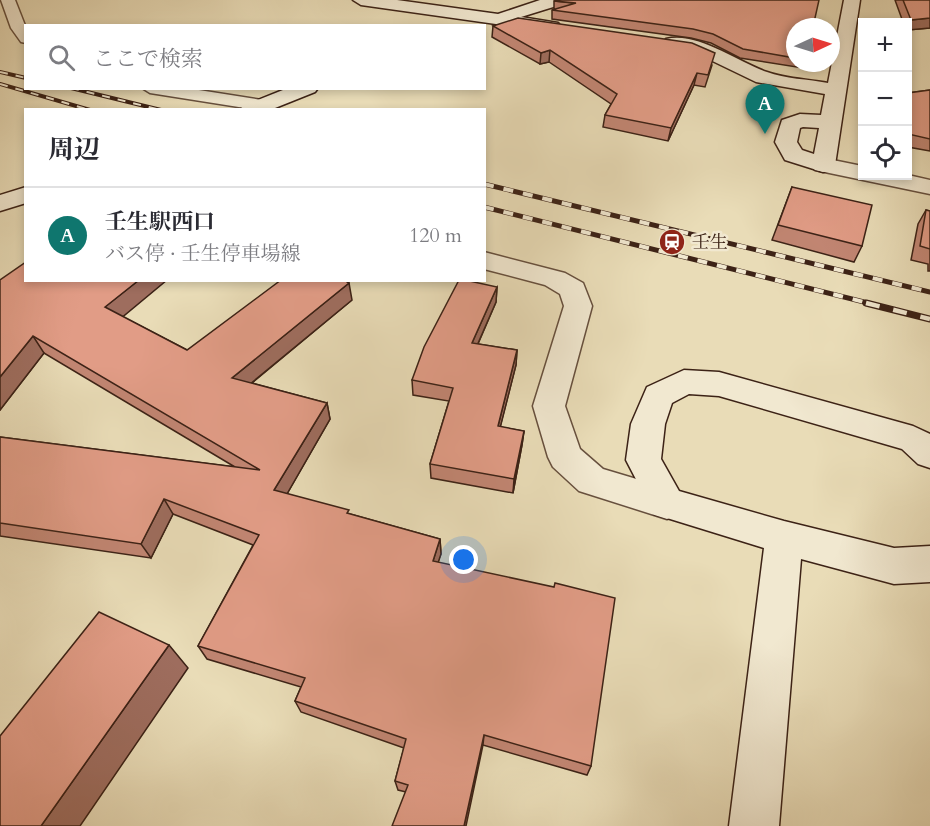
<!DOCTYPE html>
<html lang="ja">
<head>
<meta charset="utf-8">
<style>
  body { margin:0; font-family:Cardo,"Noto Serif JP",serif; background:#f2f2f3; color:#2b2b33 }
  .controls { position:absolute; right:18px; top:18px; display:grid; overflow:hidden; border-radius:0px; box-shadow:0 3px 9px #0003 }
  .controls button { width:54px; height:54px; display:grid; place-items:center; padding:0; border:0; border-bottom:2px solid #e1e1e2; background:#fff; color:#2b2b33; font:30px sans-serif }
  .compass { position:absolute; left:786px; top:18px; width:54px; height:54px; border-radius:50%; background:#fff; box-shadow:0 3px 9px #0003; rotate:86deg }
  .you { position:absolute; left:464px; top:560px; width:21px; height:21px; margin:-15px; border:4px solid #fff; border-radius:50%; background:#1a73e8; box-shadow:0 0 0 9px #1a73e833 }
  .badge { display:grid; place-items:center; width:39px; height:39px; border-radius:50%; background:#0f766e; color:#fff; font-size:20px; font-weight:700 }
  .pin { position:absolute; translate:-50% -50px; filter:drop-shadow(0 2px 3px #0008) }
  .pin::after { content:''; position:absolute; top:32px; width:21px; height:18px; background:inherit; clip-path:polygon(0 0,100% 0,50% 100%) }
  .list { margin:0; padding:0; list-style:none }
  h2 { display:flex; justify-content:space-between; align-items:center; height:78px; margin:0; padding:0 24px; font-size:26px }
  h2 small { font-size:20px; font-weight:400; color:#7c7c81 }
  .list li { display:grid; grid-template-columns:39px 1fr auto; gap:18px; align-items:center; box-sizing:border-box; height:96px; padding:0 24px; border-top:2px solid #e1e1e2 }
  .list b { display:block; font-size:22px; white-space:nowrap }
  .list p { margin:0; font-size:20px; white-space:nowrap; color:#7c7c81 }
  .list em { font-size:20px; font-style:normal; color:#7c7c81 }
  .icon { flex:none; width:33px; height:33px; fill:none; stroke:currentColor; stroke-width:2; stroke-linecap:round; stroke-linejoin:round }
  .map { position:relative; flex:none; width:930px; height:826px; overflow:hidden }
  .search { position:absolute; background:#fff; box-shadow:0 3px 9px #0003; left:24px; top:24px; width:462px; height:66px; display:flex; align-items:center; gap:15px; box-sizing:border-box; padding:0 21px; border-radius:0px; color:#7c7c81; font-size:22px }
  .panel { position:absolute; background:#fff; box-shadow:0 3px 9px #0003; left:24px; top:108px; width:462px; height:174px; border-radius:0px }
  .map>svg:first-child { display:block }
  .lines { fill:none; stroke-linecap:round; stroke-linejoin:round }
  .lane-casing { stroke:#67503e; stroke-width:3 }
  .street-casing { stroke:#67503e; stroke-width:3 }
  .secondary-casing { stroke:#3c2216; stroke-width:3 }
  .lane { fill:#f1e8d0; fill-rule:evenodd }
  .street { fill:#f1e8d0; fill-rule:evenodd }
  .secondary { fill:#f1e8d0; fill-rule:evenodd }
  .rail-far2-casing { stroke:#3c2216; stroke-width:4 }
  .rail-far1-casing { stroke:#3c2216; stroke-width:5 }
  .rail-casing { stroke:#3c2216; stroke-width:7 }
  .rail-far2 { stroke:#f1e8d0; stroke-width:2; stroke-dasharray:8; stroke-linecap:butt }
  .rail-far1 { stroke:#f1e8d0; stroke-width:4; stroke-dasharray:10; stroke-linecap:butt }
  .rail { stroke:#f1e8d0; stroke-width:4.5; stroke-dasharray:14; stroke-linecap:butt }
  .wall { fill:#c28673; stroke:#3c2216; stroke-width:1.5 }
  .shaded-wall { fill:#9e6d5e; stroke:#3c2216; stroke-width:1.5 }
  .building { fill:#e19c86; stroke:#3c2216; stroke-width:1.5 }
  .labels { text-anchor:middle; stroke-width:5; stroke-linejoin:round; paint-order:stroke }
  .far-poi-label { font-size:18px; fill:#3c2216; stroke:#f1e8d0; text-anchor:start }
</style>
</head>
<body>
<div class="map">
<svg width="930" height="826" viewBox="0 0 930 826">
  <rect width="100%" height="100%" fill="#e9dcb7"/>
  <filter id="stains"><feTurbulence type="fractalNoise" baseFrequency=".00333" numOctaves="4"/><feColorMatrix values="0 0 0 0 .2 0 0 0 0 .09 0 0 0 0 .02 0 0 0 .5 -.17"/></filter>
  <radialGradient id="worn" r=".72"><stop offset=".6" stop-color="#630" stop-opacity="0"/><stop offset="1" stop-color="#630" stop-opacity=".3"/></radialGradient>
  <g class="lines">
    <g class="lane-casing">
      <g id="lane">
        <polygon points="1,0 15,0 26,28 26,43 21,42 11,28"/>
        <polygon points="142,88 186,88 262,100 268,101 271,105 268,109 258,110 150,93"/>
      </g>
    </g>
    <g class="street-casing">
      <g id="street">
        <polygon points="823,158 862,166 862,176 908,175 930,180 930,194 815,170 811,165 815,160"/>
        <polygon points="484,252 565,273 583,283 592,306 565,406 580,449 603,469 680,492 685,503 680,514 667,519 579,491 553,467 548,457 533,406 564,306 560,294 545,285 484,269"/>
      </g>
    </g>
    <g class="secondary-casing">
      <g id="secondary">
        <polygon points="353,0 397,0 498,14 540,0 565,0 563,4 521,17 558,23 561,27 558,31 552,32 361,5"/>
        <path d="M844 0H860L835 165 831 170 823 172 785 160 775 142 782 120 800 114 821 115 825 94 756 82 698 54 666 47 663 43 666 39C697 31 738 62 767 72 785 79 808 79 828 83ZM803 127 819 128 814 154 802 150 797 142 800 128Z"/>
        <polygon points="288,88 318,88 315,92 270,110 240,110 243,106"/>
        <polygon points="26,187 26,203 0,211 0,195"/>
        <polygon points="684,370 719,372 913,426 930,434 930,468 918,464 902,449 719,396 689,394 672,403 665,424 661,459 679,491 784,521 894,548 930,546 930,582 894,584 801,559 779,826 729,826 764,548 654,514 626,460 631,424 647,387"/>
      </g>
    </g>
    <use href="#lane" class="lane"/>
    <use href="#street" class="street"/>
    <use href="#secondary" class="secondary"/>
    <g class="rail-far2-casing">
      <g id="rail-far2">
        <polyline points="0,72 26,78"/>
        <polyline points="0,84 90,110"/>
        <polyline points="71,88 161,110"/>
      </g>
    </g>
    <g class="rail-far1-casing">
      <g id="rail-far1">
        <polyline points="484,184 930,292"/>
        <polyline points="484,207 872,304"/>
      </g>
    </g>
    <g class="rail-casing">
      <polyline id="rail" points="866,303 930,319"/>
    </g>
    <use href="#rail-far2" class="rail-far2"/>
    <use href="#rail-far1" class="rail-far1"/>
    <use href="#rail" class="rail"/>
  </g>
  <g class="wall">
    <polygon points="895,0 930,0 930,28 908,30 908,22 903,22"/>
    <polygon points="554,1 795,27 795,63 805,63 803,68 740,58 711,43 691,38 552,19 552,10 555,9 554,9"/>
    <polygon points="493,26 712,65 705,87 694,85 668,141 603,127 605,115 611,104 549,62 540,64 492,37"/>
    <polygon points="930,90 930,151 908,147 908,93"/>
    <polygon points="792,187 862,246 854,262 772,240"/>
    <polygon points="926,210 930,211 930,271 928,271 928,264 911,260 918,224"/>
    <polygon points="0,280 123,317 187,350 352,300 252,383 327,403 330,419 287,494 350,514 440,539 441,554 438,562 591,766 587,775 483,745 406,792 398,790 395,781 404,748 301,712 295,701 301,687 207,659 198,646 253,545 173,514 151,558 0,536 0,437 235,467 44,353 0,410"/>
    <polygon points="497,287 496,302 478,344 517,350 516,365 500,427 524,431 522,445 513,493 431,478 430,464 449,401 413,395 412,380"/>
  </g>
  <g class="shaded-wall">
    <polygon points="930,18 930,28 908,30 908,27 911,20"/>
    <polygon points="550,50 549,62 540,64 541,53"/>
    <polygon points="697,73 694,85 668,141 671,128"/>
    <polygon points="139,280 167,280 114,324 105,307"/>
    <polygon points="349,283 352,300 238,394 232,378"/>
    <polygon points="497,287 496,302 472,357 472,343"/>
    <polygon points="33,336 44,353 0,410 0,377"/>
    <polygon points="517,350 516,365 497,440 498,426"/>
    <polygon points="327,403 330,419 280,506 274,490"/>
    <polygon points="524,431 522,445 513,493 514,479"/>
    <polygon points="164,499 173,514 151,558 141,544"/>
    <polygon points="440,539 441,554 434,575 433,561"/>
    <polygon points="169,645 188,668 80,826 41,826"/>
    <polygon points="484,735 483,745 466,826 464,826"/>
  </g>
  <g class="building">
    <polygon points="558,0 819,0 813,27 795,27 795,58 743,49 713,34 693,29 552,10 576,3 554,1"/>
    <polygon points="903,0 930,0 930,18 911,20"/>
    <polygon points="518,18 692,43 715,53 708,75 697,73 671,128 605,115 617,94 550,50 541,53 493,26"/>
    <polygon points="930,90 930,139 908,134 908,93"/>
    <polygon points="792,187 872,205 862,246 778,225"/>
    <polygon points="926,210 930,211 930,249 920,246"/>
    <polygon points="26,262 26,280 139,280 105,307 187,350 281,280 344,280 349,283 232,378 327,403 274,490 349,510 347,513 440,539 433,561 554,587 555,583 615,598 591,766 484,735 464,826 392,826 408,785 395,781 406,739 295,701 305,678 198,646 259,535 164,499 141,544 0,523 0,437 260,470 33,336 0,377 0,280"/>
    <polygon points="459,280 465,280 497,287 472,343 517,350 498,426 524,431 514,479 430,464 453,388 412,380 424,347"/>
    <polygon points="99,612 169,645 41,826 0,826 0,736"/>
  </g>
  <defs>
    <g id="station-disc" transform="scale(1.35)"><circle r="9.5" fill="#8f2418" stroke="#f1e8d0"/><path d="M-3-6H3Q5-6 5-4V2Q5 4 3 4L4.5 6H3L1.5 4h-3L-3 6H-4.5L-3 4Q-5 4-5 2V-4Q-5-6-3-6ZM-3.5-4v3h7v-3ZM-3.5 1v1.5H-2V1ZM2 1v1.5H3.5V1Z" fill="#fff"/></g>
  </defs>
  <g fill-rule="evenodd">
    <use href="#station-disc" x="672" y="242"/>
  </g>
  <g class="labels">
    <g class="far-poi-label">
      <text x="692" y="248">壬生</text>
    </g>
  </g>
  <rect width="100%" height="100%" filter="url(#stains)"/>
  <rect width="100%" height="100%" fill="url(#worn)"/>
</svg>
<div class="controls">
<button>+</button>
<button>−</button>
<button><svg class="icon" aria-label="locate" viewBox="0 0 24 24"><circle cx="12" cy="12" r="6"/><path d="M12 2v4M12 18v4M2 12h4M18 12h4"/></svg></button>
</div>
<svg class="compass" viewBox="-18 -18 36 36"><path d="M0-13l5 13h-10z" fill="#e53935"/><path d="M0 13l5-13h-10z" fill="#7c7c81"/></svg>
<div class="you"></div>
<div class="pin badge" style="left:765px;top:134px">A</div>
<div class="search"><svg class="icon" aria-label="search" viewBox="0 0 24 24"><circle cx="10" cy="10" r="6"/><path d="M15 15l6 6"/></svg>ここで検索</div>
<section class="panel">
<h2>周辺<small></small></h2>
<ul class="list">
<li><span class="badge">A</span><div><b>壬生駅西口</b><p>バス停 · 壬生停車場線</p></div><em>120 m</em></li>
</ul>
</section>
</div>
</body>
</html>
